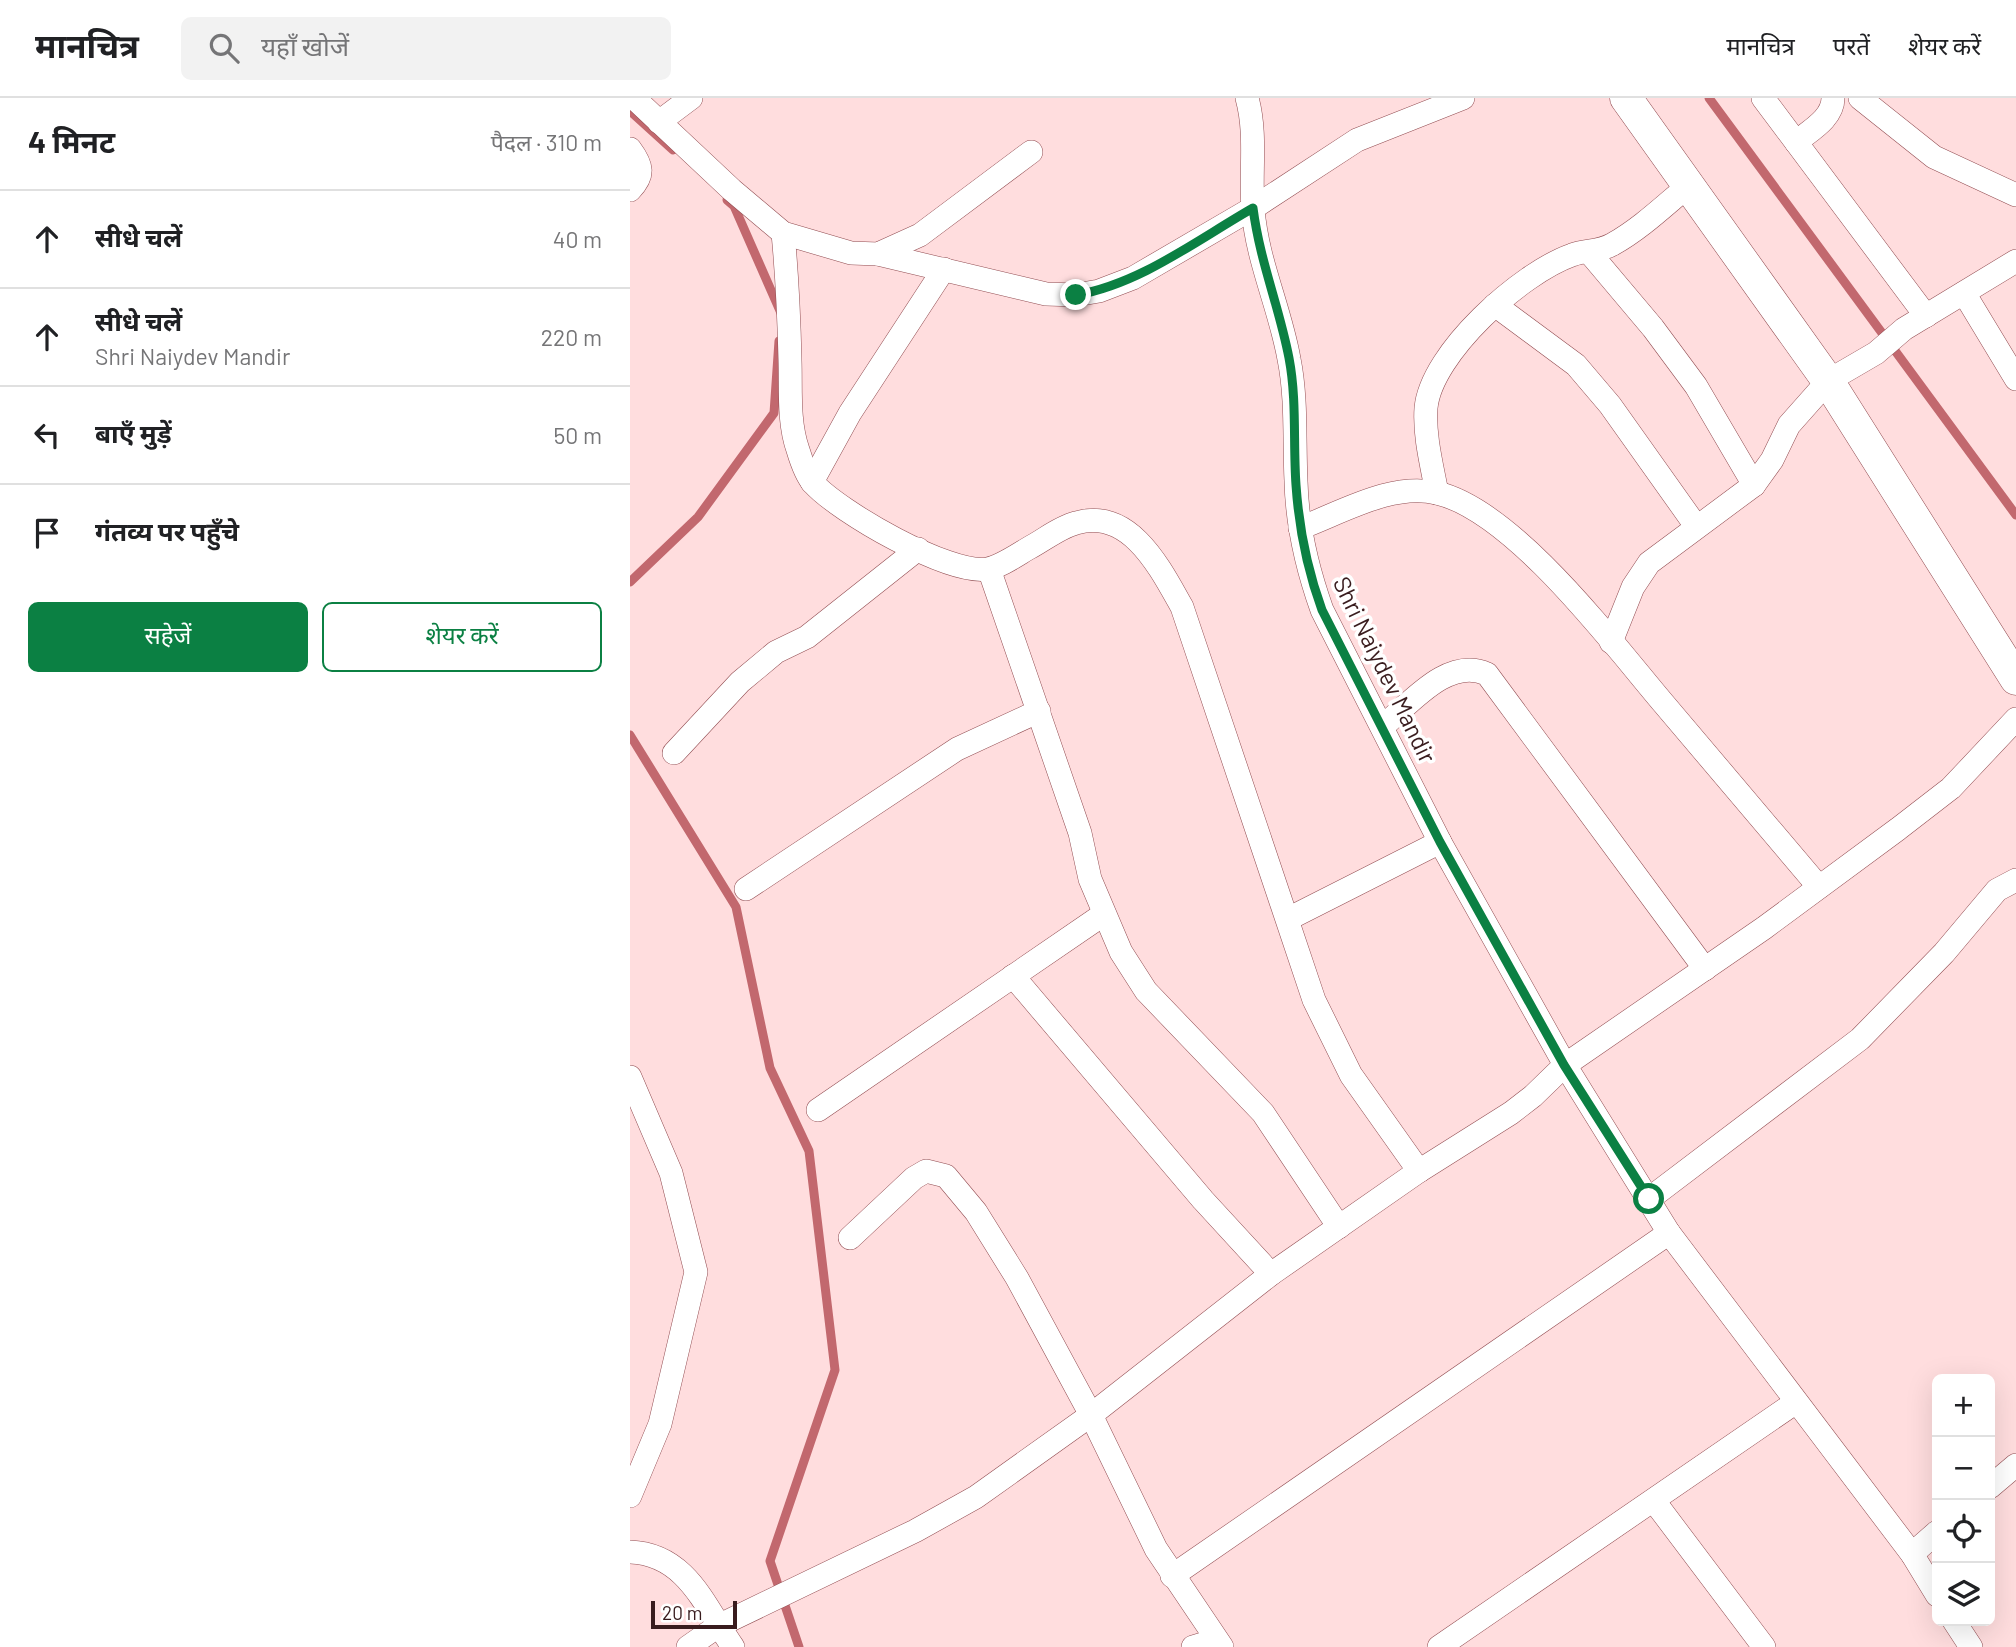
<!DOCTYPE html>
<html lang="hi">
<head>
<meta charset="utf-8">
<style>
  body { margin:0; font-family:Barlow,"Noto Sans Devanagari",sans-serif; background:#f2f2f2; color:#202124 }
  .controls { position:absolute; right:21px; bottom:21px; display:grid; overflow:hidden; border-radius:10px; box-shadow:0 7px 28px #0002 }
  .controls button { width:63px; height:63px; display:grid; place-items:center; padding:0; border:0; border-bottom:2px solid #e0e0e0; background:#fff; color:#202124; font:35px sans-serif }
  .scale { position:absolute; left:21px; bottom:18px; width:86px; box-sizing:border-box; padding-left:7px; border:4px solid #391c1e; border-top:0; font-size:19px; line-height:24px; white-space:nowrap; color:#391c1e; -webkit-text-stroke:5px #fff; paint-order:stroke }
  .stop { position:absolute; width:21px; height:21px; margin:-16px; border:5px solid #0b8043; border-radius:50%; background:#fff }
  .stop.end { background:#0b8043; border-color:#fff; box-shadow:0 2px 7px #0008 }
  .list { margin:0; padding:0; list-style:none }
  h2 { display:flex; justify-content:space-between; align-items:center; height:91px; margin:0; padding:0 28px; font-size:30px }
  h2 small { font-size:23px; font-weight:400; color:#757577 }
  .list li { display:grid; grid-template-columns:46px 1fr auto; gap:21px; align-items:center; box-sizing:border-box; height:98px; padding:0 28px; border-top:2px solid #e0e0e0 }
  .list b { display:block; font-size:26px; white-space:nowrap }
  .list p { margin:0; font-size:23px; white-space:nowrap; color:#757577 }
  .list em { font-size:23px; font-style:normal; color:#757577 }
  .actions { display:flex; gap:14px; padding:21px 28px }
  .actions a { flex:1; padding:16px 0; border:2px solid #0b8043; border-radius:10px; text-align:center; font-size:24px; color:#0b8043 }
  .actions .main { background:#0b8043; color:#fff }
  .icon { flex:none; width:38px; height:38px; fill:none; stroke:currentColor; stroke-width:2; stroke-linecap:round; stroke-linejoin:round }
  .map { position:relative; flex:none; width:1386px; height:1549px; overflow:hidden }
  header { display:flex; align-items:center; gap:42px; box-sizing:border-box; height:98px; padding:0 35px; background:#fff; border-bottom:2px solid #e0e0e0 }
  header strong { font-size:33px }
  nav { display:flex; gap:38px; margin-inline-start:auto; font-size:24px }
  .search { width:490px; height:63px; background:#f2f2f2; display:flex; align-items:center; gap:18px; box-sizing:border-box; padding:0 24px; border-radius:10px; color:#757577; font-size:26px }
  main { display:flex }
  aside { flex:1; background:#fff }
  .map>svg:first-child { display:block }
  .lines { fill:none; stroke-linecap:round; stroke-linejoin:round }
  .stream { stroke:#c2686e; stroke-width:9 }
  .street-casing { stroke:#924d52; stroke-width:24 }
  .secondary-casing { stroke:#924d52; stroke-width:33 }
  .street { stroke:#fff; stroke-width:23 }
  .secondary { stroke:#fff; stroke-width:32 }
  .route { stroke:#0b8043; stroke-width:9 }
  .labels { text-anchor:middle; stroke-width:7; stroke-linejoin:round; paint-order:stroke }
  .street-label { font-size:24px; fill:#391c1e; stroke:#fff }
</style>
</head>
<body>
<header>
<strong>मानचित्र</strong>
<div class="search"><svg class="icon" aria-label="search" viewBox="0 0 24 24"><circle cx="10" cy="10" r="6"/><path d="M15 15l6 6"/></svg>यहाँ खोजें</div>
<nav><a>मानचित्र</a><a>परतें</a><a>शेयर करें</a></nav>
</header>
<main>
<aside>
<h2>4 मिनट<small>पैदल · 310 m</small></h2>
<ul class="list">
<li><svg class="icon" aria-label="ahead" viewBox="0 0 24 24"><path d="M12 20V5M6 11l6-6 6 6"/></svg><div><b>सीधे चलें</b></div><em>40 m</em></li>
<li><svg class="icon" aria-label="ahead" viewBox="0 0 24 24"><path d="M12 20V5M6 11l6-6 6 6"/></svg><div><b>सीधे चलें</b><p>Shri Naiydev Mandir</p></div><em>220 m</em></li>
<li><svg class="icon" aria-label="left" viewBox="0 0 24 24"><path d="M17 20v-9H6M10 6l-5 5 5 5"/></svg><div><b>बाएँ मुड़ें</b></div><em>50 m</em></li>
<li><svg class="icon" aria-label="arrive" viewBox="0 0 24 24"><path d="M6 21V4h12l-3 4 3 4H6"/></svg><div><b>गंतव्य पर पहुँचे</b></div></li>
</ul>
<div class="actions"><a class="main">सहेजें</a><a>शेयर करें</a></div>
</aside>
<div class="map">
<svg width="1386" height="1549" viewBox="0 0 1386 1549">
  <rect width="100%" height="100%" fill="#ffddde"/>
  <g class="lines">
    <g class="stream">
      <polyline points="1079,0 1386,417"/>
      <polyline points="0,13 43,52"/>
      <polyline points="97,102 104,108 151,215"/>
      <polyline points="0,484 68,419 144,315 149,243"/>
      <polyline points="0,637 106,809 140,970 179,1053 205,1272 140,1463 169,1549"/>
    </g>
    <g class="street-casing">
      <g id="street">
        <polyline points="4,0 102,92 153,135 221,155 248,156 290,137 401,54"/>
        <path d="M617 0C627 36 620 74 623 111 627 163 650 210 659 261 667 301 664 342 666 383 667 427 677 470 692 512L810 744 935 967 1039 1135 1282 1456 1307 1497"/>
        <polyline points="1133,0 1296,218"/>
        <polyline points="1230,0 1304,59 1386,97"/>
        <polyline points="29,24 61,0"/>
        <path d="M1166 44C1181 32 1203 20 1203 0"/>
        <path d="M0 51C12 67 15 77 0 92"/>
        <path d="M153 135C157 177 159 219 160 262 161 291 158 324 168 352 171 362 177 378 183 385 209 414 319 477 357 471 370 469 387 457 399 450 414 442 430 429 446 425 500 409 530 470 552 509L684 902 721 977 789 1073"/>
        <polyline points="959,154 1023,230 1066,288 1124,387"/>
        <polyline points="248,156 416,196 446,197 469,193 503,180 623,110 727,42 833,0"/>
        <polyline points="1334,195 1386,281"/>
        <polyline points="865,207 946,267 980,307 1066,428"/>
        <polyline points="182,384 220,315 314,171"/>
        <path d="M807 395C802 368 794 338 796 310 801 255 891 175 942 157 955 152 970 154 983 146 1010 131 1034 108 1058 88"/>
        <path d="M670 430C711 415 762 384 807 395 884 413 983 546 1034 606 1086 667 1138 728 1189 789"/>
        <polyline points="359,471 450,735 460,781 491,854 516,893 633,1015 709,1129"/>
        <polyline points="981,544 1003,489 1019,465 1124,387 1142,362 1159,327 1198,283 1246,255 1274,231 1386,163"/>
        <path d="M752 629C780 606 818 558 857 576L1075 871"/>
        <polyline points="44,655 110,584 146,554 177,539 288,451"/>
        <polyline points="116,791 327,651 409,613"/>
        <polyline points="658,821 810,744"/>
        <polyline points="383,878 573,1102 641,1176"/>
        <polyline points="0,979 41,1075 66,1174 30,1326 0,1398"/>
        <polyline points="188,1012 474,816"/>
        <polyline points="1019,1101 1230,941 1314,855 1367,792 1386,782"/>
        <polyline points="220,1140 284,1080 296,1073 316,1078 346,1114 387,1180 461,1317 526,1451 592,1549"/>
        <polyline points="1360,1389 1386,1367"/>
        <polyline points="1024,1403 1134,1549"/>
        <path d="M0 1454C57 1456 75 1509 103 1549"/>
        <polyline points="1282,1456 1307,1434"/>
        <polyline points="542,1478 1039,1135"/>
        <polyline points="1324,1523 1341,1549"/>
        <polyline points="58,1549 88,1528 285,1433 346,1399 461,1317 641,1176 789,1073 881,1015 903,998 935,967 1134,830 1268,731 1321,690 1386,621"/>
        <polyline points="563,1549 586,1542"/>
        <polyline points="809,1549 1166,1304"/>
      </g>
    </g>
    <g class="secondary-casing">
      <polyline id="secondary" points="996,0 1198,283 1386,581"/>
    </g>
    <use href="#street" class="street"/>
    <use href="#secondary" class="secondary"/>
  </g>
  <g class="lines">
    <path class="route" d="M446 197C510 186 567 142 623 110 630 164 649 208 659 260 667 302 663 345 666 387 669 431 677 471 692 512L810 744 934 967 1019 1101"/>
  </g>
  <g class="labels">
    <g class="street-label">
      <text transform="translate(754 572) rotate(64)" y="8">Shri Naiydev Mandir</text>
    </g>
  </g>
</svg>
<div class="controls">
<button>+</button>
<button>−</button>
<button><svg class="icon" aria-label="locate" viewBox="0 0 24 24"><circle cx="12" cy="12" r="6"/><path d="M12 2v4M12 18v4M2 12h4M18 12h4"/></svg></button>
<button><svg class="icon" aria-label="layers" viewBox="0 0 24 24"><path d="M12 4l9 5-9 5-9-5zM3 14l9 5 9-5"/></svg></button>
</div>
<div class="scale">20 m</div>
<div class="stop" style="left:1019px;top:1101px"></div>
<div class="stop end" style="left:446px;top:197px"></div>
</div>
</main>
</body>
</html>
